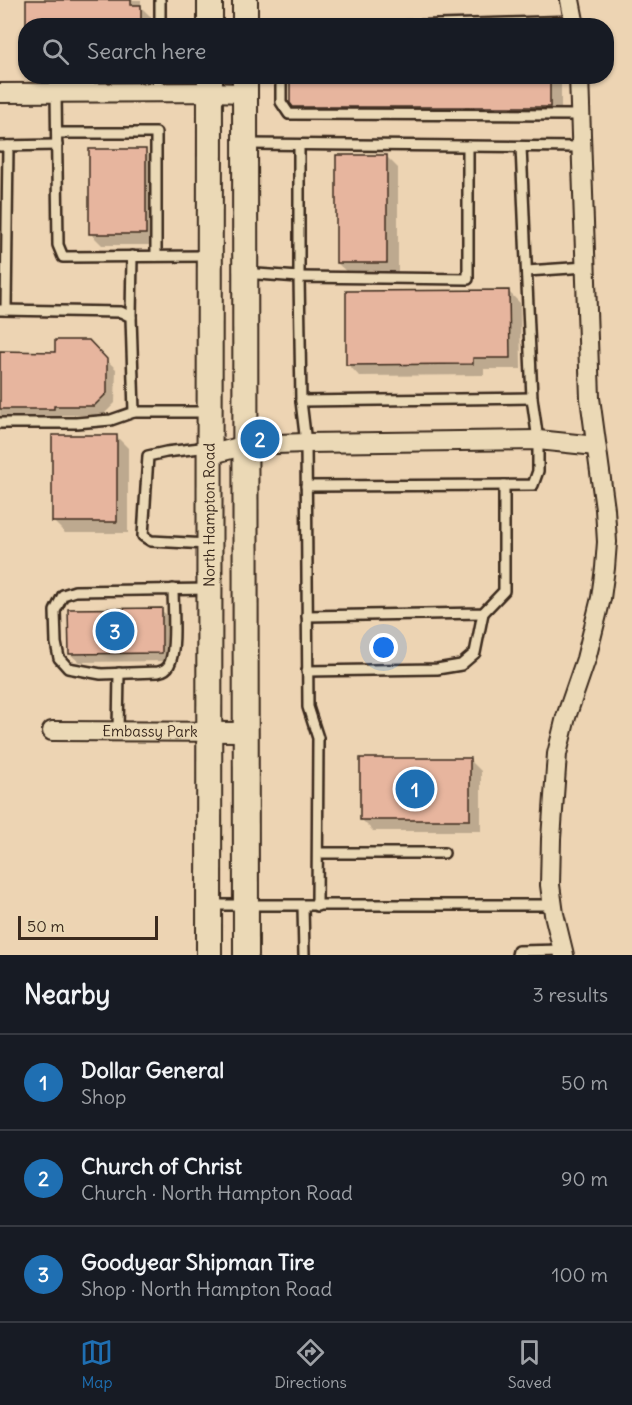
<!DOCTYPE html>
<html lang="en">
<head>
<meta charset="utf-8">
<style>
  body { margin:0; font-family:Delius,sans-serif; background:#20242c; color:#f1f3f6 }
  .scale { position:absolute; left:18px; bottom:15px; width:140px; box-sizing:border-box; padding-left:6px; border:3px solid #3b2a1e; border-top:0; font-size:16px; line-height:21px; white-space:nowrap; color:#3b2a1e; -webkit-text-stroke:4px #ebd9b6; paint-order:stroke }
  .you { position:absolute; left:384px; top:648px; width:21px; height:21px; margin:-15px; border:4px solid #fff; border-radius:50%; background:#1a73e8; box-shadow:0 0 0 9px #1a73e833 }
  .badge { display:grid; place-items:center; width:39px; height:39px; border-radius:50%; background:#1f6fb2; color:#fff; font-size:20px; font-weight:700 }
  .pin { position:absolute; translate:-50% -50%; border:3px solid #fff; box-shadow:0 2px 6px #0006 }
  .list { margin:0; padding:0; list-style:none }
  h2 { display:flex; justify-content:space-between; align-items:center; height:78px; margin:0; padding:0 24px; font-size:26px }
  h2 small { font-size:20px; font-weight:400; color:#9ea1a6 }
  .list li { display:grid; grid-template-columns:39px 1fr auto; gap:18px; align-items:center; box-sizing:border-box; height:96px; padding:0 24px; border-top:2px solid #363941 }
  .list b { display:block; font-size:22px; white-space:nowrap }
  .list p { margin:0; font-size:20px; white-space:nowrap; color:#9ea1a6 }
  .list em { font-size:20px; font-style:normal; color:#9ea1a6 }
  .icon { flex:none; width:33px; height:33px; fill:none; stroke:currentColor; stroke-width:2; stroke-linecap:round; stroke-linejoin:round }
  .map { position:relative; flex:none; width:632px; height:955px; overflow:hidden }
  .search { position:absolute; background:#171b24; box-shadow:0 2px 4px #0004; left:18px; right:18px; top:18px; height:66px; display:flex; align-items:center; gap:15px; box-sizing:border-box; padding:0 21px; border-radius:24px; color:#9ea1a6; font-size:22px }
  .sheet { height:366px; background:#171b24 }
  nav { display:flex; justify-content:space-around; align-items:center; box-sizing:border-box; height:84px; border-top:2px solid #363941; background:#171b24; font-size:16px; color:#9ea1a6 }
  nav a { display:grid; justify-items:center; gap:3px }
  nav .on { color:#1f6fb2 }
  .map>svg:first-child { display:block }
  .shadow { fill:#0003 }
  .building { fill:#e7b59e; stroke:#3b2a1e; stroke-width:1.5 }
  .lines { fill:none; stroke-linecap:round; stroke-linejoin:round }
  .lane-casing { stroke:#3b2a1e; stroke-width:14 }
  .street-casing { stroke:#3b2a1e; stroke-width:22 }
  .secondary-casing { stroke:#3b2a1e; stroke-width:28 }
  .lane { stroke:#ebd9b6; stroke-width:9 }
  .street { stroke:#ebd9b6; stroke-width:18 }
  .secondary { stroke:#ebd9b6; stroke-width:24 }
  .labels { text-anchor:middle; stroke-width:4.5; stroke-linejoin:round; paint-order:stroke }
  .street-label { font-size:15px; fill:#3b2a1e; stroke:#ebd9b6 }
</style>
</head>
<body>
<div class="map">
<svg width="632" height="955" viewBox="0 0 632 955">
  <rect width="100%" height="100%" fill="#edd4b3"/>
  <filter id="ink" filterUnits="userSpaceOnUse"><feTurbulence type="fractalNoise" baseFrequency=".0167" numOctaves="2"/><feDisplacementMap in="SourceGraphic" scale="12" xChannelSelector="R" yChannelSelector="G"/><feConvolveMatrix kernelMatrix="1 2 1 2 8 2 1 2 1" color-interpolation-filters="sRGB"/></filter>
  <g filter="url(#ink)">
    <g class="shadow">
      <polygon points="28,0 141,0 141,7 151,17 151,26 28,26"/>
      <polygon points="291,76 561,76 561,118 306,118 294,106"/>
      <polygon points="145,151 156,162 156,245 102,245 90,233"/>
      <polygon points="387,157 398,168 398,274 349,274 337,263"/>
      <polygon points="509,292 520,303 521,369 484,369 484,375 359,376 348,364"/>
      <polygon points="88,342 116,369 115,403 103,415 62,415 62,417 0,417 0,353 56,353"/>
      <polygon points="116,436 128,448 128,533 65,533 53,521"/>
      <polygon points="161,610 170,618 170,661 79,662 70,654"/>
      <polygon points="470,760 481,771 481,831 373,831 361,819"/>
    </g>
    <g class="building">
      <polygon points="26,0 131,0 131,5 141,5 141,26 26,26"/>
      <polygon points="290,76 550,76 550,107 293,107 290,103"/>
      <rect x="89" y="149" width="57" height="85"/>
      <rect x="336" y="155" width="51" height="108"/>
      <polygon points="509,290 510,358 473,358 473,364 346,365 346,291"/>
      <polygon points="55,340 89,340 107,359 107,393 94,406 54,406 54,409 0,409 0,351 55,352"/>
      <rect x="52" y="435" width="65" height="87"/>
      <polygon points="162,608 162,653 69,654 68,609"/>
      <rect x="360" y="758" width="110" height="62"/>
    </g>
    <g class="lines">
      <g class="lane-casing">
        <g id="lane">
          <polyline points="160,0 160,26"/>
          <polyline points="404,26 575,21"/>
          <polyline points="281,76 281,102 289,114 580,115"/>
          <polyline points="157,92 158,76"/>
          <polyline points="56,93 58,245 63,257 209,256"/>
          <polyline points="57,133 156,133 156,256"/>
          <polyline points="245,144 581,147"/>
          <polyline points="0,146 57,145"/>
          <polyline points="527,271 586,267"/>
          <polyline points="245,273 299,277 299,145"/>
          <polyline points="0,310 121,312 131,317 134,412 209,412"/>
          <polyline points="6,310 8,146"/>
          <polyline points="131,317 132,256"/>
          <polyline points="301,401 532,398"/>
          <polyline points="0,423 76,423 111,420 134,412"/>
          <polyline points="306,486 533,485 538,471 538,440 532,398 521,147"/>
          <polyline points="208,544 151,541 143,536 148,456 166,452 209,447"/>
          <path d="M173 589C173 606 177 651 169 665 167 669 163 671 158 672L101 674 68 668 59 658 56 643 55 611 63 595 75 591 209 589"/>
          <polyline points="307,616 483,613 504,591 504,485"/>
          <polyline points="307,671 437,669 461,665 475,653 483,613"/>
          <polyline points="118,731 119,673"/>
          <polyline points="318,853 444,853"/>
          <polyline points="211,905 553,905"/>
          <polyline points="303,906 304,955"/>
          <polyline points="317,906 318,738 308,707 306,443 301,401 299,277 468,279 468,146"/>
          <polyline points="517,955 518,951 563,950"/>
        </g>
      </g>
      <g class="street-casing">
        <g id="street">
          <polyline points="570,0 575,26"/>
          <polyline points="0,93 210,92 245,93"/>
          <polyline points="209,455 246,445 306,443 538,440 596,446"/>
          <path id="s1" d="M52 731 246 732"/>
          <polyline points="564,955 554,914 550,885 551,839 557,754 566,717 586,659 601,598 605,568 607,542 605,509 590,398 579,76"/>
        </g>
      </g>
      <g class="secondary-casing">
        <g id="secondary">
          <polyline points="210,0 210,26"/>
          <polyline points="245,0 245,26"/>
          <polyline points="245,76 246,955"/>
          <path id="s2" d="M209 955 210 76"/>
        </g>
      </g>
      <use href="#lane" class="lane"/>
      <use href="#street" class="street"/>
      <use href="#secondary" class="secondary"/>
    </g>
  </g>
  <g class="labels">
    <g class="street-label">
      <text dy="5" stroke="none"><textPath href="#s2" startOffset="440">North Hampton Road</textPath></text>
      <text dy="5" stroke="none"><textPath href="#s1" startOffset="98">Embassy Park</textPath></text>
    </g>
  </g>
</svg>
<div class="scale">50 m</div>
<div class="you"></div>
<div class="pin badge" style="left:415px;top:789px">1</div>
<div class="pin badge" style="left:260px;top:439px">2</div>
<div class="pin badge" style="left:115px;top:631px">3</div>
<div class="search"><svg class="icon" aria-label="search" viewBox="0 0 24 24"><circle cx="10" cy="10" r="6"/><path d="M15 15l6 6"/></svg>Search here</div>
</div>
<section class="sheet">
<h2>Nearby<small>3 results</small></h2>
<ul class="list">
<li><span class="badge">1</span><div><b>Dollar General</b><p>Shop</p></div><em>50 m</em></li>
<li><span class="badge">2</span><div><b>Church of Christ</b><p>Church · North Hampton Road</p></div><em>90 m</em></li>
<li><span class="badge">3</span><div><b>Goodyear Shipman Tire</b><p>Shop · North Hampton Road</p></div><em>100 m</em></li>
</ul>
</section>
<nav>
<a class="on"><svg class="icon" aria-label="map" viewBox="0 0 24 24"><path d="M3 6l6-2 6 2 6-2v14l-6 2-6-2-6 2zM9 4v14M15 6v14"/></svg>Map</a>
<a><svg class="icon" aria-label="directions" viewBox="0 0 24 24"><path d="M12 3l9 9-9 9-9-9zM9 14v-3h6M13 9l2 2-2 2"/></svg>Directions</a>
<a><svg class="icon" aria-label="saved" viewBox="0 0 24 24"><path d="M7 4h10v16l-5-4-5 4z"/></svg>Saved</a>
</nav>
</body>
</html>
